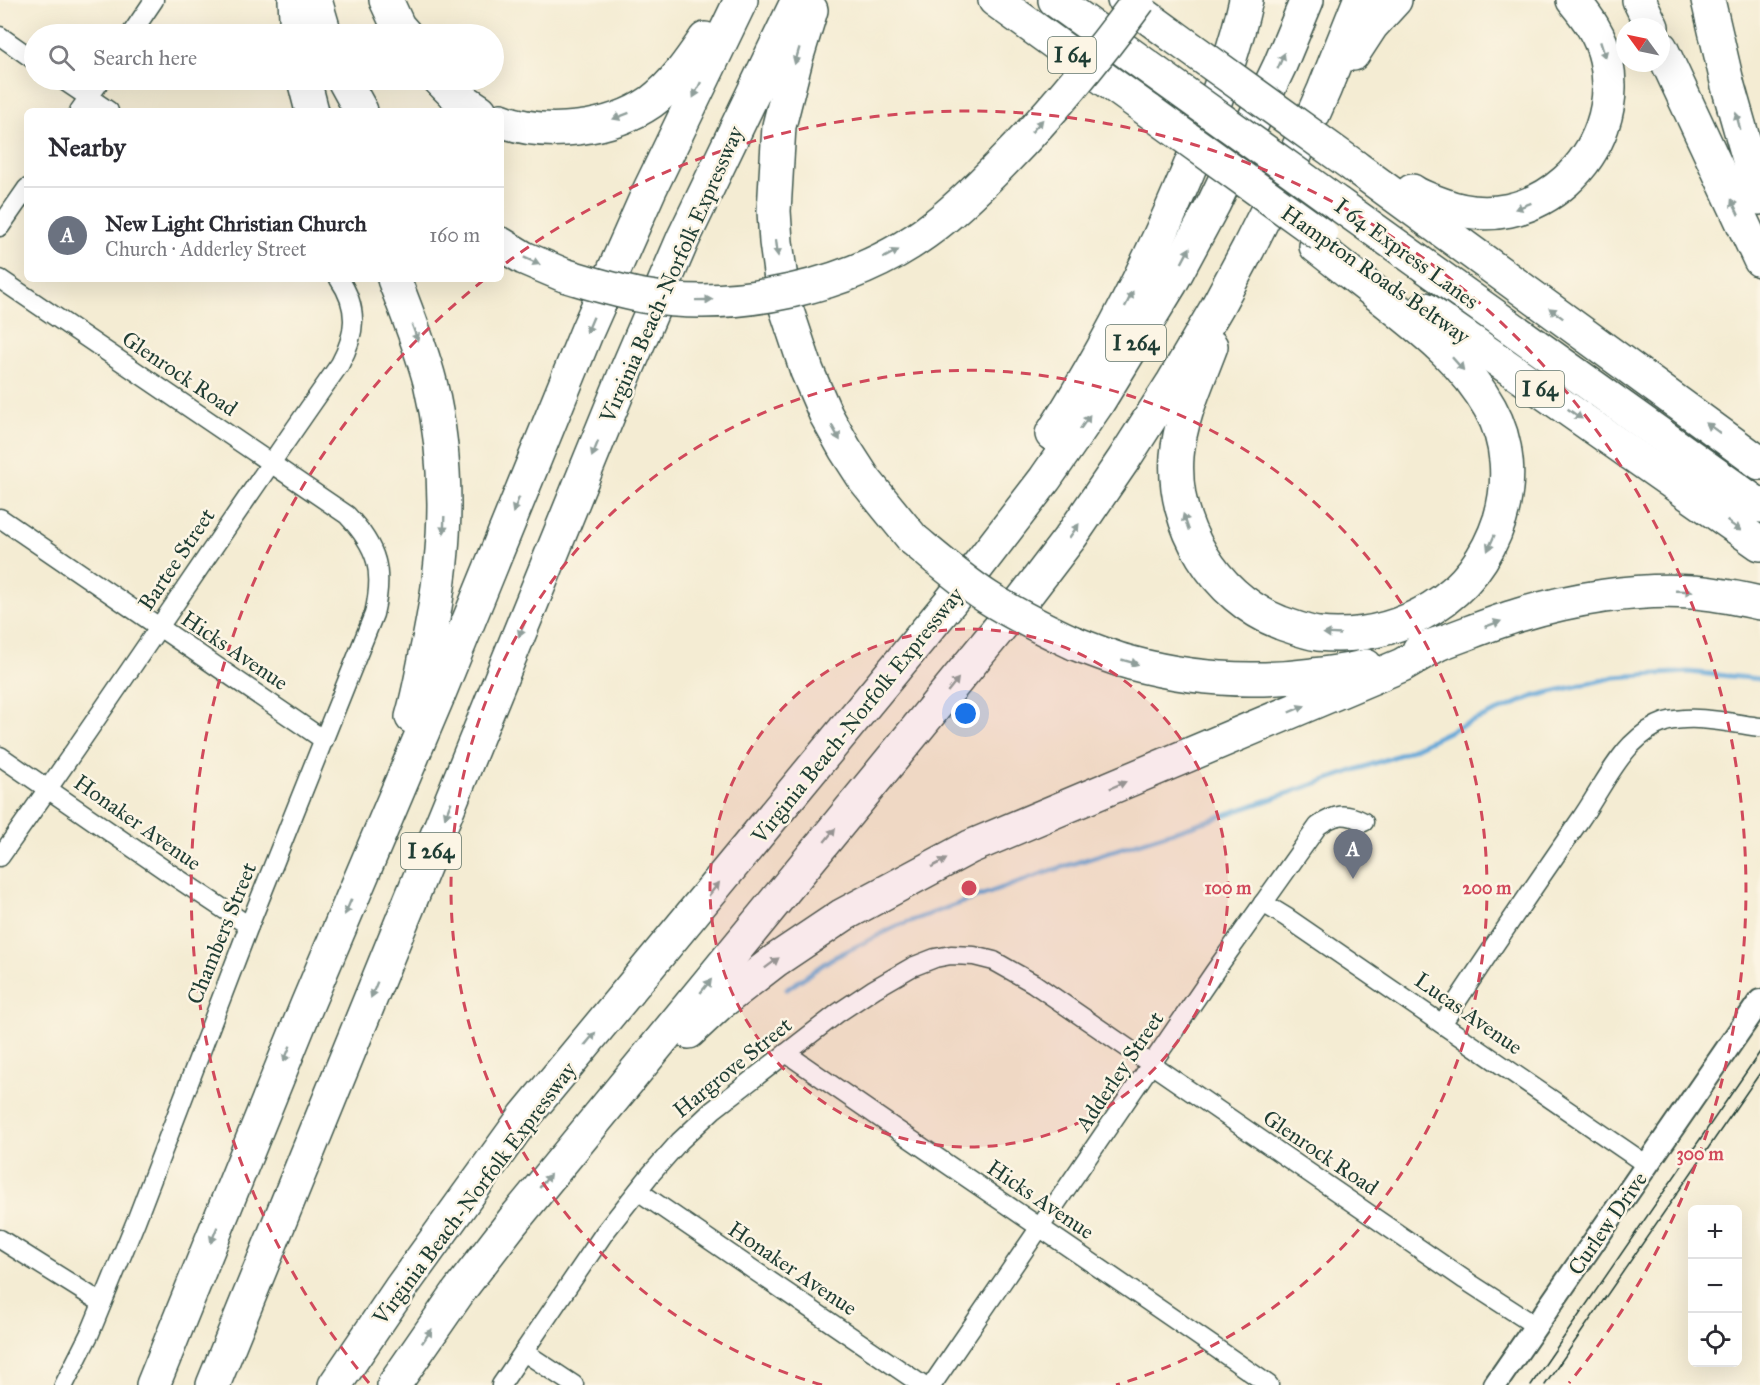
<!DOCTYPE html>
<html lang="en">
<head>
<meta charset="utf-8">
<style>
  body { margin:0; font-family:"IM FELL Great Primer",serif; background:#f7f7f7; color:#2b2b33 }
  .controls { position:absolute; right:18px; bottom:18px; display:grid; overflow:hidden; border-radius:9px; box-shadow:0 6px 24px #0002 }
  .controls button { width:54px; height:54px; display:grid; place-items:center; padding:0; border:0; border-bottom:2px solid #e1e1e2; background:#fff; color:#2b2b33; font:30px sans-serif }
  .compass { position:absolute; left:1616px; top:18px; width:54px; height:54px; border-radius:50%; background:#fff; box-shadow:0 6px 24px #0002; rotate:303deg }
  .you { position:absolute; left:966px; top:714px; width:21px; height:21px; margin:-15px; border:4px solid #fff; border-radius:50%; background:#1a73e8; box-shadow:0 0 0 9px #1a73e833 }
  .badge { display:grid; place-items:center; width:39px; height:39px; border-radius:50%; background:#0b8043; color:#fff; font-size:20px; font-weight:700 }
  .pin { position:absolute; translate:-50% -50px; filter:drop-shadow(0 2px 3px #0008) }
  .pin::after { content:''; position:absolute; top:32px; width:21px; height:18px; background:inherit; clip-path:polygon(0 0,100% 0,50% 100%) }
  .list { margin:0; padding:0; list-style:none }
  h2 { display:flex; justify-content:space-between; align-items:center; height:78px; margin:0; padding:0 24px; font-size:26px }
  h2 small { font-size:20px; font-weight:400; color:#7c7c81 }
  .list li { display:grid; grid-template-columns:39px 1fr auto; gap:18px; align-items:center; box-sizing:border-box; height:96px; padding:0 24px; border-top:2px solid #e1e1e2 }
  .list b { display:block; font-size:22px; white-space:nowrap }
  .list p { margin:0; font-size:20px; white-space:nowrap; color:#7c7c81 }
  .list em { font-size:20px; font-style:normal; color:#7c7c81 }
  .icon { flex:none; width:33px; height:33px; fill:none; stroke:currentColor; stroke-width:2; stroke-linecap:round; stroke-linejoin:round }
  .map { position:relative; flex:none; width:1760px; height:1385px; overflow:hidden }
  .search { position:absolute; background:#fff; box-shadow:0 6px 24px #0002; left:24px; top:24px; width:480px; height:66px; display:flex; align-items:center; gap:15px; box-sizing:border-box; padding:0 21px; border-radius:33px; color:#7c7c81; font-size:22px }
  .panel { position:absolute; background:#fff; box-shadow:0 6px 24px #0002; left:24px; top:108px; width:480px; height:174px; border-radius:9px }
  .map>svg:first-child { display:block }
  .lines { fill:none; stroke-linecap:round; stroke-linejoin:round }
  .stream { stroke:#64a7d8; stroke-width:5 }
  .minor-casing { stroke:#3f574c; stroke-width:21 }
  .tertiary-casing { stroke:#3f574c; stroke-width:26 }
  .motorway-casing { stroke:#3f574c; stroke-width:36 }
  .minor { stroke:#fff; stroke-width:18 }
  .tertiary { stroke:#fff; stroke-width:22 }
  .motorway { stroke:#fff; stroke-width:33 }
  .tram { stroke:#1f3d34; stroke-width:1.5 }
  .motorway-bridge-casing { stroke:#3f574c; stroke-width:36; stroke-linecap:butt }
  .motorway-bridge { stroke:#fff; stroke-width:33 }
  .oneway { fill:#8f9e9a }
  .ring { fill:none; stroke:#d1495b; stroke-width:3; stroke-dasharray:10 8 }
  .labels { text-anchor:middle; stroke-width:5; stroke-linejoin:round; paint-order:stroke }
  .shield { fill:#fcf5e5; stroke:#617469; stroke-width:1.5 }
  .shield-label { font-size:21px; font-weight:bold; fill:#1f3d34 }
  .street-label { font-size:22px; fill:#1f3d34; stroke:#fcf5e5 }
  .centre { fill:#d1495b; stroke:#fcf5e5; stroke-width:3 }
  .ring-label { font-size:18px; text-anchor:middle; font-weight:bold; fill:#d1495b; stroke:#fcf5e5; stroke-width:5; stroke-linejoin:round; paint-order:stroke }
</style>
</head>
<body>
<div class="map">
<svg width="1760" height="1385" viewBox="0 0 1760 1385">
  <rect width="100%" height="100%" fill="#fcf5e5"/>
  <filter id="ink" filterUnits="userSpaceOnUse"><feTurbulence type="fractalNoise" baseFrequency=".0167" numOctaves="2"/><feDisplacementMap in="SourceGraphic" scale="12" xChannelSelector="R" yChannelSelector="G"/><feConvolveMatrix kernelMatrix="1 2 1 2 8 2 1 2 1" color-interpolation-filters="sRGB"/></filter>
  <filter id="wash" filterUnits="userSpaceOnUse"><feTurbulence type="fractalNoise" baseFrequency=".008" numOctaves="4" result="noise"/><feDisplacementMap in="SourceGraphic" scale="24" xChannelSelector="R" yChannelSelector="G"/><feGaussianBlur stdDeviation="1.35" result="paint"/><feColorMatrix in="noise" values="0 0 0 0 0 0 0 0 0 0 0 0 0 0 0 0 0 1.4 0 .05"/><feComposite in="paint" operator="in"/></filter>
  <g filter="url(#wash)">
    <rect width="100%" height="100%" fill="#f4ecd3"/>
    <g class="lines">
      <polyline class="stream" points="787,989 831,959 897,926 1044,873 1210,820 1402,754 1456,728 1535,696 1615,677 1688,672 1760,679"/>
    </g>
  </g>
  <g filter="url(#ink)">
    <g class="lines">
      <g class="minor-casing">
        <g id="minor">
          <polyline points="131,34 154,0"/>
          <polyline points="0,36 34,60"/>
          <polyline points="63,80 109,111"/>
          <polyline points="79,111 101,80"/>
          <polyline points="0,227 27,188"/>
          <path d="M0 279 347 515C378 548 384 571 374 614L249 926 136 1221 90 1333 64 1385"/>
          <polyline points="0,518 324,740"/>
          <polyline points="0,756 165,870 249,926"/>
          <path d="M0 857C116 694 225 527 340 364 356 334 359 308 339 279"/>
          <polyline points="1263,903 1286,917 1647,1165"/>
          <path d="M1442 1024C1487 955 1533 888 1580 820 1597 796 1611 766 1631 745 1640 736 1653 726 1665 722 1694 714 1731 723 1760 727"/>
          <path d="M786 1053C946 1165 1109 1273 1269 1385"/>
          <polyline points="638,1191 922,1385"/>
          <polyline points="0,1239 102,1303"/>
          <polyline points="524,1352 574,1385"/>
          <polyline points="501,1385 605,1232 650,1175 680,1141 713,1110 838,1013 874,989 912,967 935,958 951,955 974,956 994,961 1033,983 1465,1280 1536,1326"/>
          <path d="M932 1385 1215 971 1318 826C1335 814 1345 812 1364 822"/>
        </g>
      </g>
      <g class="tertiary-casing">
        <polyline id="tertiary" points="1495,1385 1760,1001"/>
      </g>
      <g class="motorway-casing">
        <g id="motorway">
          <polyline points="295,0 297,34"/>
          <polyline points="315,0 325,34"/>
          <polyline points="386,0 398,26 405,34"/>
          <polyline points="995,0 1149,111"/>
          <polyline points="1055,0 1155,72"/>
          <polyline points="1124,0 1172,35"/>
          <polyline points="1639,0 1652,27"/>
          <polyline points="1708,0 1728,86 1760,198"/>
          <polyline points="811,10 796,59 779,126 774,211 776,242 784,302 807,371 826,415 845,449 865,480 913,539"/>
          <polyline points="1661,48 1760,260"/>
          <polyline points="1353,54 1372,25 1395,0"/>
          <polyline points="304,80 312,111"/>
          <polyline points="344,80 361,111"/>
          <polyline points="440,80 453,93 480,111"/>
          <path d="M501 120C546 138 612 129 651 102 673 86 690 61 705 39"/>
          <polyline points="1354,166 1760,463"/>
          <path d="M1412 191C1420 197 1431 200 1441 204 1533 241 1627 154 1606 59 1601 36 1588 18 1573 0"/>
          <polyline points="1337,203 1760,506"/>
          <polyline points="501,244 524,258 564,275"/>
          <path d="M394 279C407 313 421 347 430 382 452 475 446 563 426 654 422 675 418 696 412 717"/>
          <polyline points="1425,309 1760,544"/>
          <path d="M1211 346C1198 381 1180 418 1177 456 1172 526 1215 597 1281 623 1293 627 1305 632 1318 634 1359 638 1396 630 1432 608 1466 587 1488 556 1500 519 1511 482 1509 442 1490 408 1466 365 1429 335 1391 305 1366 285 1341 266 1316 246"/>
          <path d="M1052 434C1110 344 1158 246 1198 147 1216 99 1235 50 1246 0"/>
          <path d="M1074 643C1093 650 1112 658 1131 663 1190 679 1251 683 1312 675 1331 673 1349 671 1366 666"/>
          <path d="M1419 650C1453 640 1485 625 1519 615 1571 599 1637 588 1692 592 1715 593 1737 598 1760 603"/>
          <polyline points="689,1032 719,1004 776,960 843,915 970,847 1402,665 1438,644"/>
          <polyline points="153,1385 307,1005 438,696 587,331 650,189 741,0"/>
          <polyline points="213,1385 625,374 683,239 798,0"/>
          <polyline points="335,1385 400,1289 525,1116 951,601 1045,479 1097,404 1171,283 1214,203 1280,65 1307,0"/>
          <polyline points="394,1385 459,1291 513,1221 1020,603 1072,535 1124,459 1172,384 1217,307 1248,249 1297,151 1324,90 1360,0"/>
        </g>
      </g>
      <use href="#minor" class="minor"/>
      <use href="#tertiary" class="tertiary"/>
      <use href="#motorway" class="motorway"/>
      <g class="tram">
        <polyline points="1531,1385 1760,1052"/>
        <polyline points="1545,1385 1760,1073"/>
      </g>
      <g class="motorway-bridge-casing">
        <g id="motorway-bridge">
          <polyline points="1172,35 1354,166"/>
          <polyline points="1155,72 1337,203"/>
          <polyline points="1149,111 1321,235"/>
          <path d="M564 275C590 283 616 291 643 296 735 312 849 288 925 233 954 212 980 186 1005 160 1054 110 1098 56 1139 0"/>
          <path d="M913 539C937 559 961 580 987 597 1015 615 1044 629 1074 643"/>
        </g>
      </g>
      <use href="#motorway-bridge" class="motorway-bridge"/>
    </g>
    <defs><path id="oneway-solid" d="M-6-.8H1V-3.2L6.5 0L1 3.2V.8H-6Z" transform="scale(1.5)"/></defs>
    <g class="oneway">
      <use href="#oneway-solid" transform="translate(1603 50) rotate(72)"/>
      <use href="#oneway-solid" transform="translate(797 56) rotate(106)"/>
      <use href="#oneway-solid" transform="translate(1281 61) rotate(-67)"/>
      <use href="#oneway-solid" transform="translate(697 90) rotate(116)"/>
      <use href="#oneway-solid" transform="translate(621 116) rotate(159)"/>
      <use href="#oneway-solid" transform="translate(1738 121) rotate(-105)"/>
      <use href="#oneway-solid" transform="translate(1037 126) rotate(-48)"/>
      <use href="#oneway-solid" transform="translate(1523 206) rotate(159)"/>
      <use href="#oneway-solid" transform="translate(1735 207) rotate(-115)"/>
      <use href="#oneway-solid" transform="translate(777 248) rotate(83)"/>
      <use href="#oneway-solid" transform="translate(891 254) rotate(-28)"/>
      <use href="#oneway-solid" transform="translate(1186 255) rotate(-62)"/>
      <use href="#oneway-solid" transform="translate(532 261) rotate(24)"/>
      <use href="#oneway-solid" transform="translate(1129 299) rotate(-63)"/>
      <use href="#oneway-solid" transform="translate(704 300) rotate(-1)"/>
      <use href="#oneway-solid" transform="translate(1556 313) rotate(-143)"/>
      <use href="#oneway-solid" transform="translate(590 325) rotate(113)"/>
      <use href="#oneway-solid" transform="translate(415 333) rotate(70)"/>
      <use href="#oneway-solid" transform="translate(1458 364) rotate(48)"/>
      <use href="#oneway-solid" transform="translate(1575 414) rotate(35)"/>
      <use href="#oneway-solid" transform="translate(1085 422) rotate(-56)"/>
      <use href="#oneway-solid" transform="translate(1713 428) rotate(-144)"/>
      <use href="#oneway-solid" transform="translate(836 433) rotate(61)"/>
      <use href="#oneway-solid" transform="translate(595 449) rotate(112)"/>
      <use href="#oneway-solid" transform="translate(516 505) rotate(112)"/>
      <use href="#oneway-solid" transform="translate(1186 522) rotate(-109)"/>
      <use href="#oneway-solid" transform="translate(444 525) rotate(92)"/>
      <use href="#oneway-solid" transform="translate(1734 526) rotate(35)"/>
      <use href="#oneway-solid" transform="translate(1074 531) rotate(-55)"/>
      <use href="#oneway-solid" transform="translate(1491 543) rotate(114)"/>
      <use href="#oneway-solid" transform="translate(1684 591) rotate(2)"/>
      <use href="#oneway-solid" transform="translate(1493 624) rotate(-20)"/>
      <use href="#oneway-solid" transform="translate(522 629) rotate(112)"/>
      <use href="#oneway-solid" transform="translate(1332 634) rotate(-177)"/>
      <use href="#oneway-solid" transform="translate(1130 662) rotate(16)"/>
      <use href="#oneway-solid" transform="translate(953 685) rotate(-51)"/>
      <use href="#oneway-solid" transform="translate(1297 709) rotate(-23)"/>
      <use href="#oneway-solid" transform="translate(1118 785) rotate(-23)"/>
      <use href="#oneway-solid" transform="translate(448 810) rotate(112)"/>
      <use href="#oneway-solid" transform="translate(830 835) rotate(-51)"/>
      <use href="#oneway-solid" transform="translate(939 863) rotate(-28)"/>
      <use href="#oneway-solid" transform="translate(714 889) rotate(-51)"/>
      <use href="#oneway-solid" transform="translate(348 907) rotate(113)"/>
      <use href="#oneway-solid" transform="translate(772 963) rotate(-37)"/>
      <use href="#oneway-solid" transform="translate(706 986) rotate(-51)"/>
      <use href="#oneway-solid" transform="translate(374 990) rotate(112)"/>
      <use href="#oneway-solid" transform="translate(590 1039) rotate(-50)"/>
      <use href="#oneway-solid" transform="translate(287 1054) rotate(112)"/>
      <use href="#oneway-solid" transform="translate(545 1181) rotate(-51)"/>
      <use href="#oneway-solid" transform="translate(214 1235) rotate(112)"/>
      <use href="#oneway-solid" transform="translate(427 1336) rotate(-55)"/>
    </g>
  </g>
  <circle cx="969" cy="888" r="259" fill="#d1495b" fill-opacity=".12"/>
  <g class="ring">
    <circle cx="969" cy="888" r="259"/>
    <path d="M822 1385A518 518 0 1 1 1116 1385"/>
    <path d="M369 1383A778 778 0 0 1 485 279M506 263A778 778 0 0 1 1569 1383"/>
  </g>
  <g class="labels">
    <g class="shield">
      <rect x="1048" y="37" width="48" height="36" rx="4.5"/>
      <rect x="1106" y="325" width="60" height="36" rx="4.5"/>
      <rect x="1516" y="371" width="48" height="36" rx="4.5"/>
      <rect x="401" y="833" width="60" height="36" rx="4.5"/>
    </g>
    <g class="shield-label">
      <text x="1072" y="62">I 64</text>
      <text x="1136" y="350">I 264</text>
      <text x="1540" y="396">I 64</text>
      <text x="431" y="858">I 264</text>
    </g>
    <g class="street-label">
      <text transform="translate(1407 253) rotate(36)" y="8">I 64 Express Lanes</text>
      <text transform="translate(671 274) rotate(-66)" y="8">Virginia Beach-Norfolk Expressway</text>
      <text transform="translate(1376 274) rotate(35)" y="8">Hampton Roads Beltway</text>
      <text transform="translate(180 373) rotate(34)" y="8">Glenrock Road</text>
      <text transform="translate(176 559) rotate(-56)" y="8">Bartee Street</text>
      <text transform="translate(235 650) rotate(34)" y="8">Hicks Avenue</text>
      <text transform="translate(857 715) rotate(-51)" y="8">Virginia Beach-Norfolk Expressway</text>
      <text transform="translate(138 822) rotate(35)" y="8">Honaker Avenue</text>
      <text transform="translate(221 933) rotate(-68)" y="8">Chambers Street</text>
      <text transform="translate(1469 1013) rotate(35)" y="8">Lucas Avenue</text>
      <text transform="translate(732 1067) rotate(-39)" y="8">Hargrove Street</text>
      <text transform="translate(1119 1071) rotate(-56)" y="8">Adderley Street</text>
      <text transform="translate(1321 1152) rotate(34)" y="8">Glenrock Road</text>
      <text transform="translate(474 1193) rotate(-53)" y="8">Virginia Beach-Norfolk Expressway</text>
      <text transform="translate(1041 1199) rotate(34)" y="8">Hicks Avenue</text>
      <text transform="translate(1607 1223) rotate(-55)" y="8">Curlew Drive</text>
      <text transform="translate(793 1268) rotate(34)" y="8">Honaker Avenue</text>
    </g>
  </g>
  <circle cx="969" cy="888" r="9" class="centre"/>
  <g class="ring-label">
    <text x="1228" y="894">100 m</text>
    <text x="1487" y="894">200 m</text>
    <text x="1700" y="1160">300 m</text>
  </g>
</svg>
<div class="controls">
<button>+</button>
<button>−</button>
<button><svg class="icon" aria-label="locate" viewBox="0 0 24 24"><circle cx="12" cy="12" r="6"/><path d="M12 2v4M12 18v4M2 12h4M18 12h4"/></svg></button>
</div>
<svg class="compass" viewBox="-18 -18 36 36"><path d="M0-13l5 13h-10z" fill="#e53935"/><path d="M0 13l5-13h-10z" fill="#7c7c81"/></svg>
<div class="you"></div>
<div class="pin badge" style="left:1353px;top:879px;background:#6b7280">A</div>
<div class="search"><svg class="icon" aria-label="search" viewBox="0 0 24 24"><circle cx="10" cy="10" r="6"/><path d="M15 15l6 6"/></svg>Search here</div>
<section class="panel">
<h2>Nearby<small></small></h2>
<ul class="list">
<li><span class="badge" style="background:#6b7280">A</span><div><b>New Light Christian Church</b><p>Church · Adderley Street</p></div><em>160 m</em></li>
</ul>
</section>
</div>
</body>
</html>
